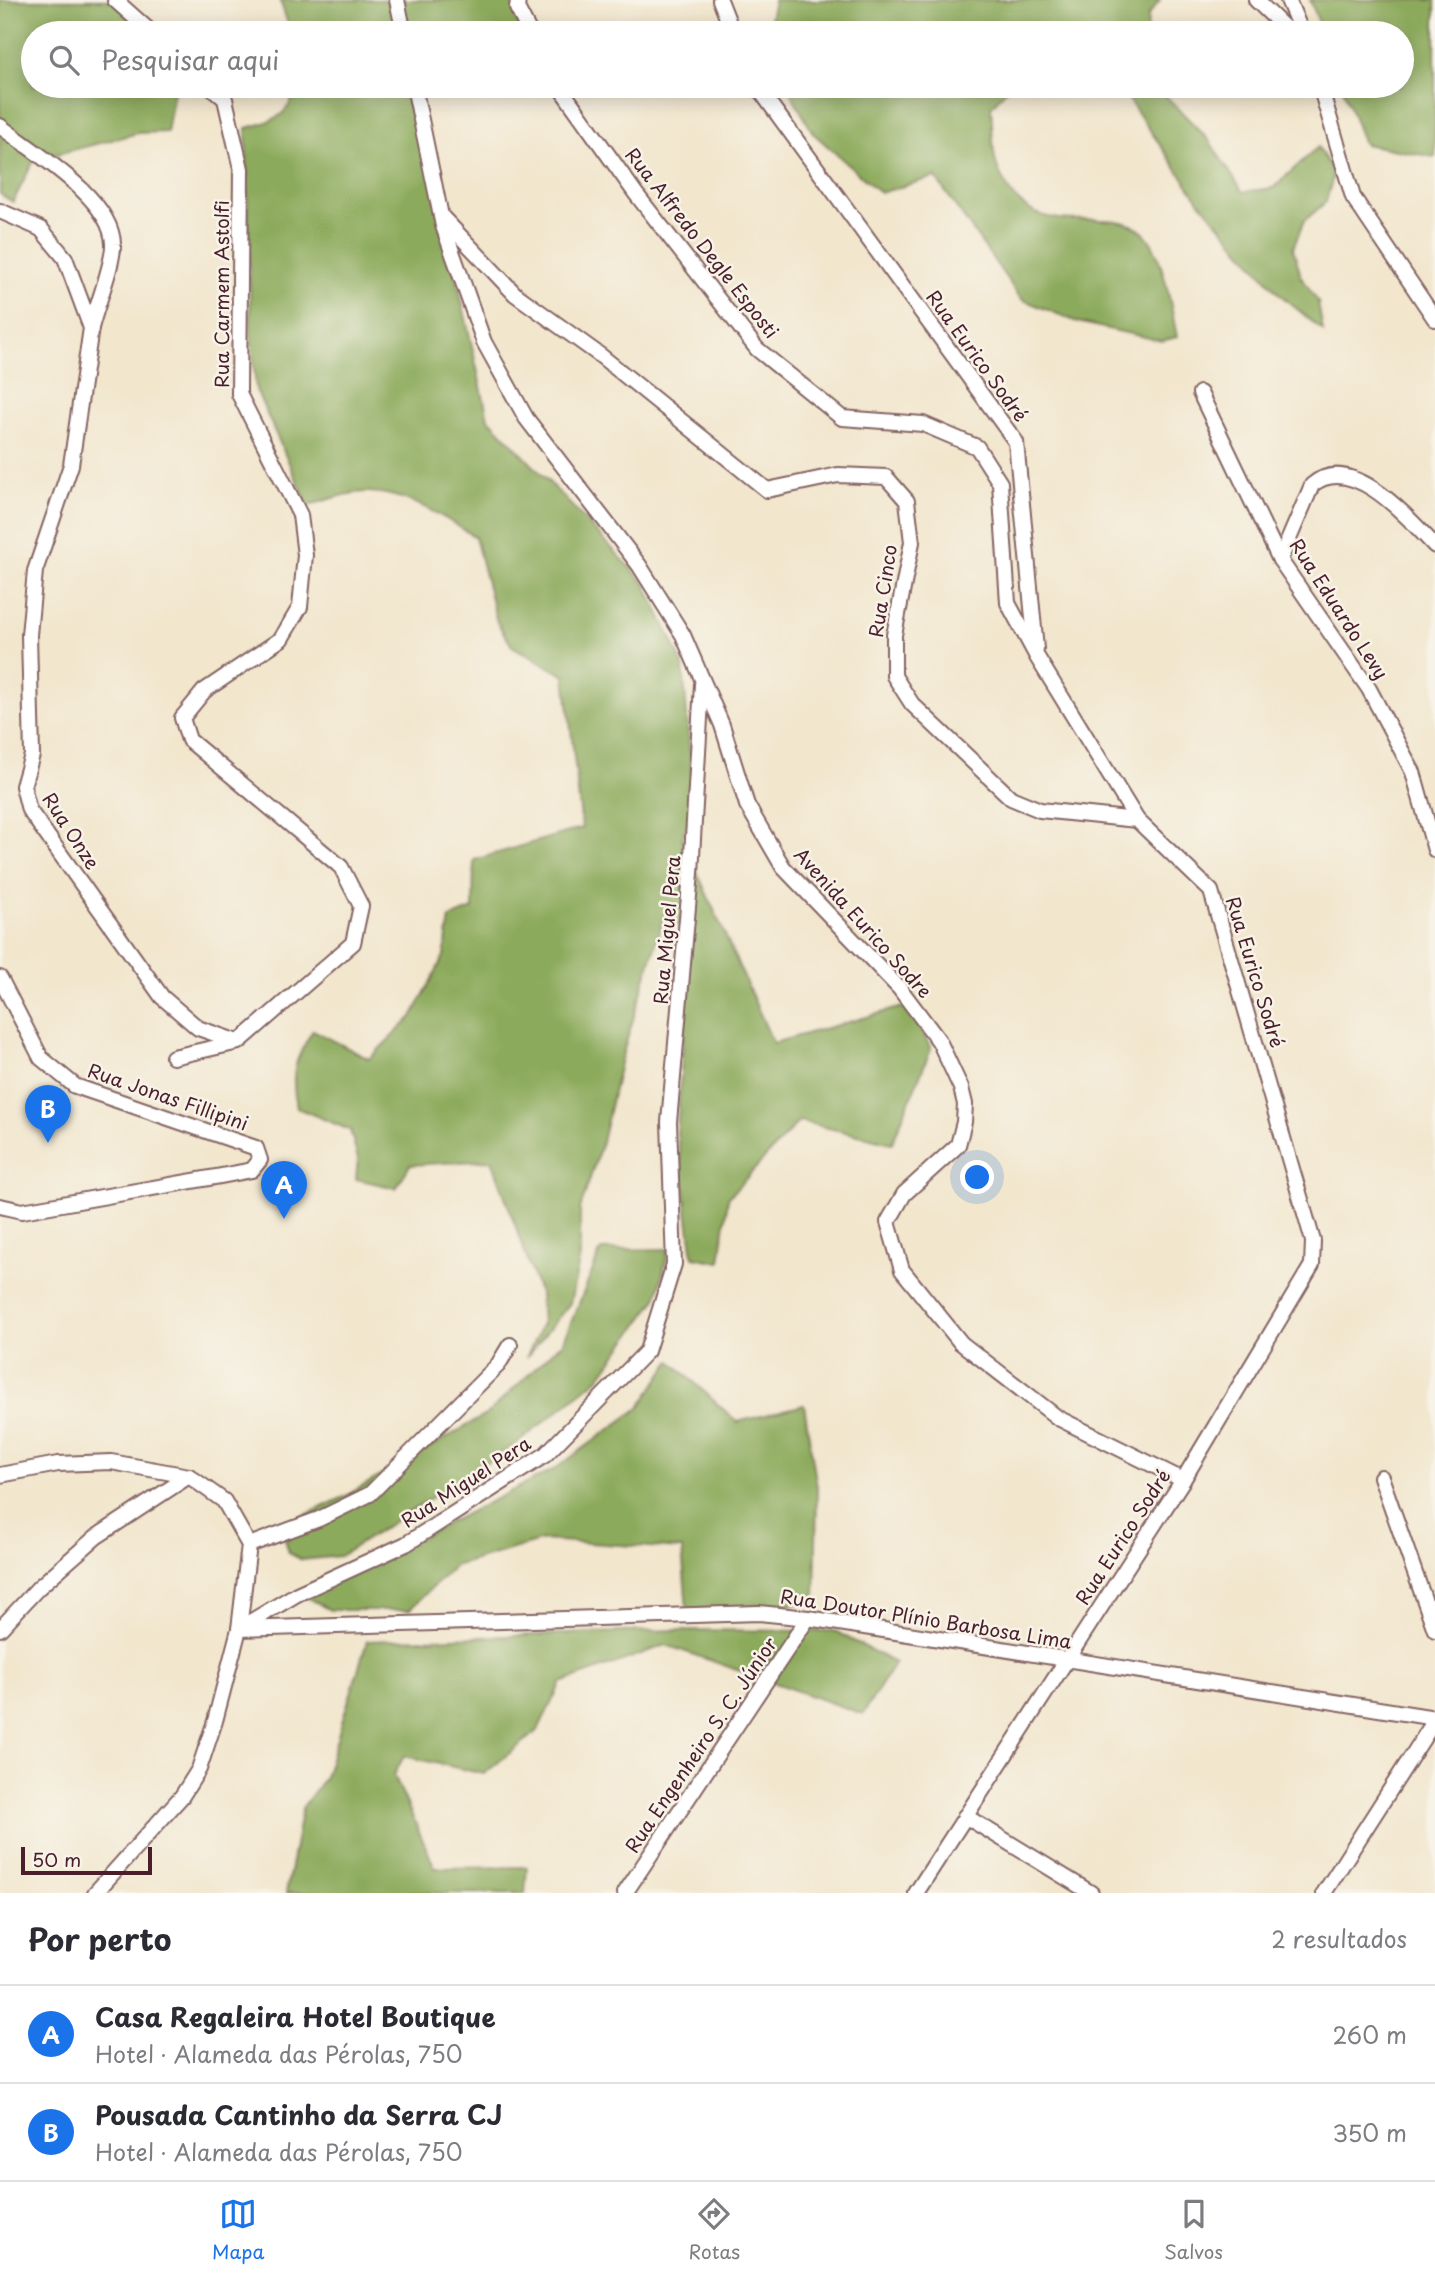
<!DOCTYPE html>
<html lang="pt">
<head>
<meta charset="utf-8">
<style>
  body { margin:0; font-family:"Playpen Sans",sans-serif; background:#f2f2f3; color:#2b2b33 }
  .scale { position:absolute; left:21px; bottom:18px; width:131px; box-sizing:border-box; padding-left:7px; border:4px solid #4a1f2b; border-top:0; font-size:19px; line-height:24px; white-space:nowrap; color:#4a1f2b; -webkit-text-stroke:5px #f7f3e8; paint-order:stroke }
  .you { position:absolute; left:978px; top:1178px; width:24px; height:24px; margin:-18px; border:5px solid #fff; border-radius:50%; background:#1a73e8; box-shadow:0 0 0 10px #1a73e833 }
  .badge { display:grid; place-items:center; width:46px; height:46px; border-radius:50%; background:#1a73e8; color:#fff; font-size:23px; font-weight:700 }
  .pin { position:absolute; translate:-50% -58px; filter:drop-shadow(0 2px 4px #0008) }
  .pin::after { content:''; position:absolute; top:37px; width:24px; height:21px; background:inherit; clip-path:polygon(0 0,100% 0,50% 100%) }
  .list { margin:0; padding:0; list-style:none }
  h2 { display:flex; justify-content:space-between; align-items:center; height:91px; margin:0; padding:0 28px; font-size:30px }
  h2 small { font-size:23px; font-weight:400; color:#7c7c81 }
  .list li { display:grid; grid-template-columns:46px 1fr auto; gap:21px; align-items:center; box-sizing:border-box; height:98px; padding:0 28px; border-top:2px solid #e1e1e2 }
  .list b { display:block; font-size:26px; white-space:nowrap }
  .list p { margin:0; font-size:23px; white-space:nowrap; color:#7c7c81 }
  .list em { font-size:23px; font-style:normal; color:#7c7c81 }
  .icon { flex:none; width:38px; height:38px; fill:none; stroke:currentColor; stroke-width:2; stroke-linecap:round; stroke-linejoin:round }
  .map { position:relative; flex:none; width:1435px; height:1893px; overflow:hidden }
  .search { position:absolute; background:#fff; box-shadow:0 4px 18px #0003; left:21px; right:21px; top:21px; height:77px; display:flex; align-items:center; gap:18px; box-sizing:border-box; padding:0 24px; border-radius:38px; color:#7c7c81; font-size:26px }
  .sheet { height:287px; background:#fff }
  nav { display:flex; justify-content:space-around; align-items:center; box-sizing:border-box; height:98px; border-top:2px solid #e1e1e2; background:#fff; font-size:19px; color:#7c7c81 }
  nav a { display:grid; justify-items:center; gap:4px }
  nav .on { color:#1a73e8 }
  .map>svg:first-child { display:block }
  .forest { fill:#8caa5c; stroke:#6b6444; stroke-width:2 }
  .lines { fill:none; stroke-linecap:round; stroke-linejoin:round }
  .street-casing { stroke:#856564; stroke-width:18 }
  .street { stroke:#fff; stroke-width:14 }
  .labels { text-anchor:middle; stroke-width:5; stroke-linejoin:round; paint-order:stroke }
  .street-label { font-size:19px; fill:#4a1f2b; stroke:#f7f3e8 }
</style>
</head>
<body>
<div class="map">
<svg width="1435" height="1893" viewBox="0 0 1435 1893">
  <rect width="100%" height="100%" fill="#f7f3e8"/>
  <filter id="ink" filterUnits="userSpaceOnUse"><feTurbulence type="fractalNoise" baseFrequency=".0143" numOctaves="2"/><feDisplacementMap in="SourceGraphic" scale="14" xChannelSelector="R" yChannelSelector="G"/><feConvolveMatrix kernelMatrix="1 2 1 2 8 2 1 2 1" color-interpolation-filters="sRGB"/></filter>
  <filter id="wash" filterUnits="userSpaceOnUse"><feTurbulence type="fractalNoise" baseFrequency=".00686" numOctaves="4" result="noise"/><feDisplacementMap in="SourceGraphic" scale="28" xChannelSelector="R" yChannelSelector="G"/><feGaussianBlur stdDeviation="1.57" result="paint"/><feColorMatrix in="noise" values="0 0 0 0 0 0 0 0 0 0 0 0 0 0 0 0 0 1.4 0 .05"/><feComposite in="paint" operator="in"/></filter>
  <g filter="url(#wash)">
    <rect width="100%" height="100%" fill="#f2e6cd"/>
    <g class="forest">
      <polygon points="0,0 115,0 146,33 33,33 33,86 175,86 167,132 138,133 34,160 13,202 0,194"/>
      <polygon points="280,0 513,0 520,33 291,33"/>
      <polygon points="774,0 1160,0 1148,16 1147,33 767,33"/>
      <polygon points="1310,0 1435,0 1435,157 1364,144 1342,86 1402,86 1402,33 1323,33"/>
      <path d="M296 86H414L488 418 645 583 683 664 694 807 682 838 773 1043 910 1005 931 1049 892 1143 799 1121 728 1198 720 1262 693 1257 677 1133 690 936 665 913 620 1063 602 1142 580 1209V1257L570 1303 526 1358 542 1324 540 1295 492 1160 410 1165 396 1188 356 1179 358 1159 350 1130 297 1108C290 1072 294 1061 313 1030L369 1059 412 1017 444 956 450 918 473 909 474 860 582 828 565 676 512 646 497 622 475 537C443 516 405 492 366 492 347 492 326 501 308 505L256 390 251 335 246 128C272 122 291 116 296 86Z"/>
      <path d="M787 86H1009L991 107C993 125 991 149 997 166 1031 259 1115 192 1149 239 1164 261 1172 311 1177 337L1162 341 1077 322 1021 299 935 177 880 193 813 133Z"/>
      <polygon points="1119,86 1156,86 1208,139 1243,192 1273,188 1318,147 1334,173 1326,202 1304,221 1293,248 1301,276 1318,302 1323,331 1277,292 1200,202"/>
      <polygon points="669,1249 656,1300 599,1378 519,1442 340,1556 302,1560 289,1553 285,1539 292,1525 303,1516 344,1497 487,1414 563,1342 601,1250"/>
      <polygon points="671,1361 737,1422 804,1405 817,1487 815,1603 687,1610 682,1549 543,1540 454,1566 409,1610 330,1610 304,1596 555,1469 639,1408"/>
      <polygon points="674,1630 835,1631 895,1663 863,1714 666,1645 561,1683 538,1730 484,1774 404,1756 394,1775 435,1868 527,1867 525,1893 286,1893 302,1808 325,1777 367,1641"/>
    </g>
  </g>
  <g filter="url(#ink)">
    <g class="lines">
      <g class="street-casing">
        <g id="street">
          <polyline points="115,0 152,33"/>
          <polyline points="397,0 404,33"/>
          <polyline points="518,0 517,8 530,33"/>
          <polyline points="720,0 733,33"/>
          <polyline points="1256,0 1290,33"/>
          <polyline points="1288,0 1302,33"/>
          <polyline points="414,86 443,226 484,342 526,418 639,565 683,635 722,725 747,805 783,867 900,989 939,1041 961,1088 965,1104 964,1122 958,1145 904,1194 888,1222 902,1270 961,1343 1058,1418 1183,1480"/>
          <polyline points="559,86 636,194 757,349 842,418 923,424 977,447 1000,483 1008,603 1037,657 1137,820 1211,891 1313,1241 1312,1265 1183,1480 916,1893"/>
          <polyline points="757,86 1016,442 1036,649"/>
          <polyline points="1320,86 1353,197 1435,319"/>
          <path d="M0 126C33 152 112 198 113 244 114 263 96 307 91 328"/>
          <polyline points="0,211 41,229 65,258 91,328 71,465 35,571 29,635 32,755 23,786 29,810 162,997 198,1028 238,1042"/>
          <polyline points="443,218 515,294 601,356 767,490 838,475 886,477 907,501 912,542 894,635 894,676 912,704 1011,798 1040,810 1137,820"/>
          <polyline points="1200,393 1280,560 1369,689 1413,772 1435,850"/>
          <path d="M1280 560 1312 485C1352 451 1410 520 1435 546"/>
          <polyline points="0,978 41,1058 75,1086 256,1148 260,1160 252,1170 221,1176 22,1211 0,1206"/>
          <polyline points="173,1057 239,1042 353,943 361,906 341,867 189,740 182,718 204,691 281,639 300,607 305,555 300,515 239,394 241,169 225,99 210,86"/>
          <polyline points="0,1475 58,1464 111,1462 189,1476 224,1501 249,1545 239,1629 215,1721 199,1769 182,1796 95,1893"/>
          <polyline points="1381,1477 1435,1630"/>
          <polyline points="249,1545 319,1519 370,1494 498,1365 510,1345"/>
          <polyline points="240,1628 297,1594 406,1544 545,1455 647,1351 674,1264 669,1122 691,873 702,684"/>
          <polyline points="0,1629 38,1588 96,1537 189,1476"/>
          <polyline points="239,1629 759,1613 808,1618 1435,1718"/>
          <polyline points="965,1816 1091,1893"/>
          <polyline points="625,1893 808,1618"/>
          <polyline points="1324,1893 1435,1720"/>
        </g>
      </g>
      <use href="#street" class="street"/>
    </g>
  </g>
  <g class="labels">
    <g class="street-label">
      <text transform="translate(702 243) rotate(52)" y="7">Rua Alfredo Degle Esposti</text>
      <text transform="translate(222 294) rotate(-90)" y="7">Rua Carmem Astolfi</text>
      <text transform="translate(977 356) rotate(54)" y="7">Rua Eurico Sodré</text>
      <text transform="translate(883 591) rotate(-81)" y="7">Rua Cinco</text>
      <text transform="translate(1339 609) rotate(57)" y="7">Rua Eduardo Levy</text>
      <text transform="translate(71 831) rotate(57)" y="7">Rua Onze</text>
      <text transform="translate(863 923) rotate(48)" y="7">Avenida Eurico Sodre</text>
      <text transform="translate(667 930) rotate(-85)" y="7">Rua Miguel Pera</text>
      <text transform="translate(1255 972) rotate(73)" y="7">Rua Eurico Sodré</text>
      <text transform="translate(168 1097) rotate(19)" y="7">Rua Jonas Fillipini</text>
      <text transform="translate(466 1482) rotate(-33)" y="7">Rua Miguel Pera</text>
      <text transform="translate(1123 1537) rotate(-57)" y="7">Rua Eurico Sodré</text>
      <text transform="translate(926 1619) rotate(9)" y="7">Rua Doutor Plínio Barbosa Lima</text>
      <text transform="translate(701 1745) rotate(-56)" y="7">Rua Engenheiro S. C. Júnior</text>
    </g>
  </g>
</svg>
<div class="scale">50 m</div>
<div class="you"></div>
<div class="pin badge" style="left:284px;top:1219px">A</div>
<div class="pin badge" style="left:48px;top:1143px">B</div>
<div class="search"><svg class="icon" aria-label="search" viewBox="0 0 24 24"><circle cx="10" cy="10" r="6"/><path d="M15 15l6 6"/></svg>Pesquisar aqui</div>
</div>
<section class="sheet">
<h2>Por perto<small>2 resultados</small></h2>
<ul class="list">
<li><span class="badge">A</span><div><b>Casa Regaleira Hotel Boutique</b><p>Hotel · Alameda das Pérolas, 750</p></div><em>260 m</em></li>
<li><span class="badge">B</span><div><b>Pousada Cantinho da Serra CJ</b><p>Hotel · Alameda das Pérolas, 750</p></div><em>350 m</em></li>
</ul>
</section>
<nav>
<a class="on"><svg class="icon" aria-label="map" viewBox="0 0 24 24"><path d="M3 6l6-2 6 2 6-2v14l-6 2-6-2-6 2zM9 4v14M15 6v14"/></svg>Mapa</a>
<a><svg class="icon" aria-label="directions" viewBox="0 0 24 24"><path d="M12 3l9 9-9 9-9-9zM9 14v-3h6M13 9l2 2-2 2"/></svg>Rotas</a>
<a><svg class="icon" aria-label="saved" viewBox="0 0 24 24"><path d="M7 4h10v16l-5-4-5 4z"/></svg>Salvos</a>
</nav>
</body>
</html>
